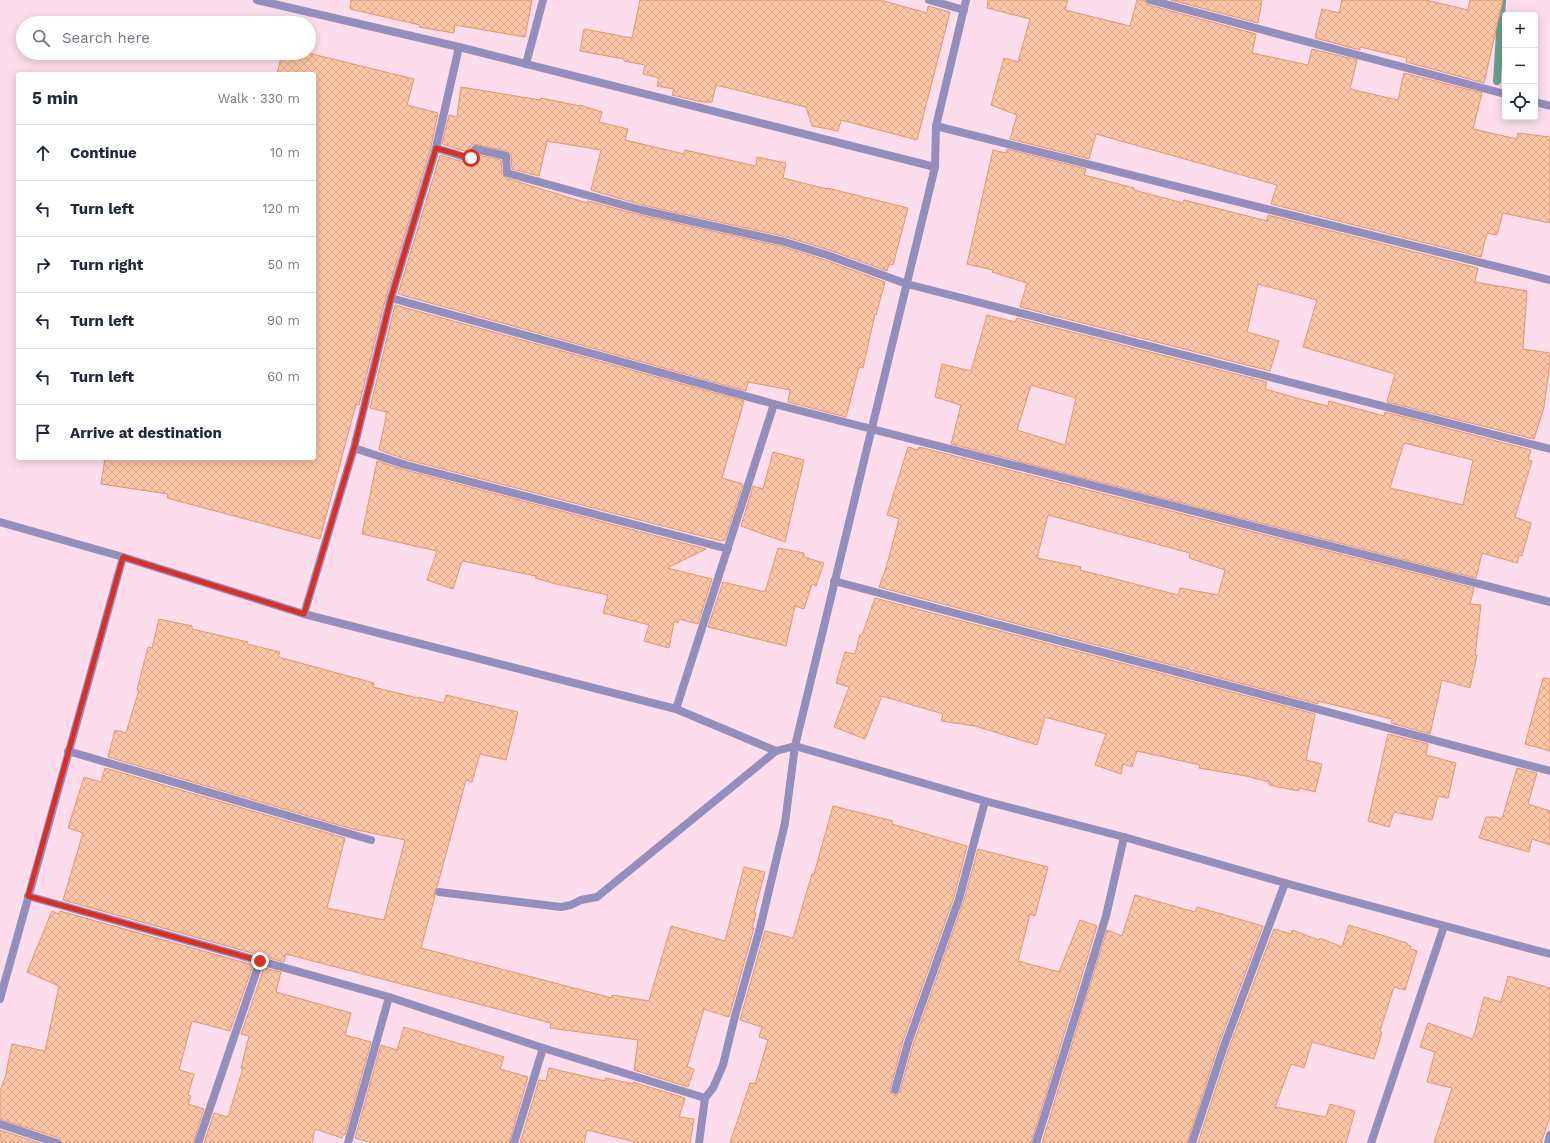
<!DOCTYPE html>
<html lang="en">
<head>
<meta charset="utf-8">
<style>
  body { margin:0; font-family:"Work Sans",sans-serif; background:#f6f6f7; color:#1f2937 }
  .controls { position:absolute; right:12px; top:12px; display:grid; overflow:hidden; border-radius:4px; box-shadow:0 2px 10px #0003 }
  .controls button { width:36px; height:36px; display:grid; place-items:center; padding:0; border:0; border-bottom:1px solid #e0e1e3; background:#fff; color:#1f2937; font:20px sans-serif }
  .stop { position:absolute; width:12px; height:12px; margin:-9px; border:3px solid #d93025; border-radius:50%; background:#fff }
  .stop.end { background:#d93025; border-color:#fff; box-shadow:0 1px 4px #0008 }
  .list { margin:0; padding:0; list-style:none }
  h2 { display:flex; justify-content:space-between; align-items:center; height:52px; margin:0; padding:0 16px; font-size:17px }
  h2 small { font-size:13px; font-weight:400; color:#747a83 }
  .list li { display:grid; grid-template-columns:26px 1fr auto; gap:12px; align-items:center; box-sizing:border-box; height:56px; padding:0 16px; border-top:1px solid #e0e1e3 }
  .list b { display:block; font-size:15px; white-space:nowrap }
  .list em { font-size:13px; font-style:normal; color:#747a83 }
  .icon { flex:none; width:22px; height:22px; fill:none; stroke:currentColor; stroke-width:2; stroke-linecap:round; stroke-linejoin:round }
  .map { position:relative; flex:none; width:1550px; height:1143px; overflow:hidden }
  .search { position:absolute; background:#fff; box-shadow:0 2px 10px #0003; left:16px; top:16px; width:300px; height:44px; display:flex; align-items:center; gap:10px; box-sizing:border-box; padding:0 14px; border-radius:22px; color:#747a83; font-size:15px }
  .panel { position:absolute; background:#fff; box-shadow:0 2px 10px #0003; left:16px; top:72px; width:300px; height:388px; border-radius:4px }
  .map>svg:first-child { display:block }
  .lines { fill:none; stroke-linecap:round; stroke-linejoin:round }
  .stream { stroke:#6c9f8f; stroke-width:8 }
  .building { fill:url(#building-cross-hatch); stroke:#de9870; fill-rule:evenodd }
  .service { stroke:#948ebd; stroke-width:8 }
  .minor { stroke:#948ebd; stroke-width:8 }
  .route { stroke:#d93025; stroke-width:5 }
</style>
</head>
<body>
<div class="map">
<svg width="1550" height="1143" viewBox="0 0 1550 1143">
  <defs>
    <pattern id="building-cross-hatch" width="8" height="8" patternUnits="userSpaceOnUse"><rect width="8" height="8" fill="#fcc5a6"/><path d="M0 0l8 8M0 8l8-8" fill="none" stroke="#d9a990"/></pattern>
  </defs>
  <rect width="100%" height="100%" fill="#fdddeb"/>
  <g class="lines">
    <polyline class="stream" points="1497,81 1502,0"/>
  </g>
  <g class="building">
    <polygon points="351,0 532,0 525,37 455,25 454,33 419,27 420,25 350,9"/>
    <polygon points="640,0 880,0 927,13 928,6 950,12 917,140 841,120 838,131 812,126 806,107 716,85 712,102 702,102 672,95 674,89 657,86 659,78 643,74 645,65 624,61 624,59 580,51 584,29 632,38"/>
    <polygon points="988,0 1068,0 1065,10 1130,26 1137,0 1145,0 1146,4 1149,5 1256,34 1252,53 1308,65 1312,49 1357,60 1350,89 1398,100 1404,73 1482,93 1473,129 1517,139 1518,133 1550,137 1550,223 1503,213 1497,235 1487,233 1481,257 1271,204 1277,185 1096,134 1089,159 1010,139 1017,115 991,105 1004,58 1018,62 1030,19 987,8"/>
    <polygon points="1171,0 1262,0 1258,23"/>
    <polygon points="1342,0 1426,0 1468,10 1470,0 1503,0 1484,83 1406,62 1407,58 1360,47 1360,50 1315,38 1322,9 1339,13"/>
    <polygon points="282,53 308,53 414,79 407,105 438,113 431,147 386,297 359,405 356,404 320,539 167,498 168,494 101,484 105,458 314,458 314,74 277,74"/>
    <polygon points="461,87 540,100 541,98 580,106 580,105 602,112 599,122 628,129 625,140 684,154 685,150 756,166 757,157 786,163 783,178 827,189 827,188 908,208 893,265 889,264 887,271 829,250 787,237 642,205 591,190 601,150 547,141 539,176 512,169 511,155 507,151 474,144 471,145 468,152 442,144 449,115 457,117"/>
    <polygon points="1007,149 1086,169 1084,175 1134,188 1134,190 1183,203 1184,200 1267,221 1268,215 1478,268 1475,282 1527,291 1523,349 1550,353 1550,363 1544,407 1534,439 1387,402 1395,374 1303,347 1317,300 1258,284 1247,332 1279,341 1270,371 1020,307 1027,283 992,272 993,270 967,264 993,150 1006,153"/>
    <polygon points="440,155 470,164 475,163 478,155 501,160 502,174 506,178 587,203 588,201 640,215 784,247 825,260 885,282 876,315 875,314 863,368 859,367 846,417 788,402 790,390 748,382 746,391 398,294"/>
    <polygon points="395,305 744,401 722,478 743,484 725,540 721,541 408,460 379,450 387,412 370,408"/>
    <path d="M987 315 1015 322 1017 318 1267 382 1265 389 1304 400 1328 406 1329 401 1384 416 1385 412 1531 450 1528 460 1532 461 1515 517 1531 523 1522 556 1519 555 1517 563 1482 553 1476 578 951 444 961 405 935 397 942 364 971 371ZM1031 385 1076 398 1065 445 1017 430ZM1404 443 1473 460 1463 505 1390 488Z"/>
    <path d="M908 447 918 450 919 447 1474 588 1470 604 1481 605 1475 655H1477L1470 688 1442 680 1430 734 1391 723 1392 719 1318 701V704L879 587 886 568 899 519 887 515ZM1048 515 1190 553 1189 558 1225 570 1218 595 1180 588 1178 595 1080 570 1081 567 1037 558Z"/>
    <polygon points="773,452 804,460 785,542 741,526 753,486 763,489"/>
    <polygon points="377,461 405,470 706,549 667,568 712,579 698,624 679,619 678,623 674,622 669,648 644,641 649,625 603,613 608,595 556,584 535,578 536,576 462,561 453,589 427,580 437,551 362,534"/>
    <polygon points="778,548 804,553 804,557 824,563 816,586 812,584 804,609 795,606 786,646 708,627 723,582 765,592"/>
    <polygon points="875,598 1315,714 1306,760 1322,764 1315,792 1299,788 1299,791 1269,785 1269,782 1246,776 1199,768 1200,765 1137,751 1132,767 1123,764 1121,774 1095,765 1106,734 1045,717 1037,745 975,726 941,721 943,714 882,696 865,739 834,727 849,687 836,683 845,652 855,654 860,635 862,635"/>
    <polygon points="159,619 192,626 192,629 248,642 247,644 280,652 278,657 374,683 373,687 418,698 418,697 444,703 446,695 518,712 506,760 480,754 472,782 466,780 437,887 434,891 435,896 421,948 612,998 612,995 649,1001 671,926 725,941 744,867 765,872 754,913 756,913 752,928 754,928 729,1017 704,1009 687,1067 694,1069 688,1087 634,1070 638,1040 550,1028 551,1023 286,954 284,962 63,900 83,833 68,828 84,777 101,782 105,768 345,838 327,908 384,920 405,840 352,829 108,757 115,730 126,733 139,690 137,690 148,647 152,648"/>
    <polygon points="1543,678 1550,679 1550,751 1525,744"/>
    <polygon points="1388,734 1428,744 1426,755 1456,763 1448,798 1438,796 1432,820 1394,812 1389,827 1368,821"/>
    <polygon points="1517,768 1537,773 1528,804 1550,811 1550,845 1532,839 1529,852 1479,838 1486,817 1495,817 1502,819"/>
    <polygon points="833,806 893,821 892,824 967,846 954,897 903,1041 890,1089 890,1092 893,1095 897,1095 900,1091 913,1045 964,900 978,849 1048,867 1035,916 1030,914 1018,961 1059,972 1080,920 1097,926 1031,1143 730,1143 750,1083 755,1084 768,1040 759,1037 762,1027 740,1020 765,931 793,938 812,874 814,874"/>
    <polygon points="1135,895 1195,912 1197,907 1263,926 1219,1044 1187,1143 1042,1143 1107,930 1122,936"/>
    <polygon points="52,911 59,914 60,911 253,965 230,1031 192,1021 179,1070 194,1074 188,1095 191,1096 188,1104 204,1109 193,1143 62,1143 59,1138 0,1119 0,1091 5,1078 12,1044 45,1051 59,986 27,972"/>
    <polygon points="1349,925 1407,943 1407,945 1411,946 1410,949 1417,951 1405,990 1394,987 1380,1031 1382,1032 1374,1059 1312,1042 1304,1068 1291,1064 1275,1107 1326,1117 1330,1104 1355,1111 1346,1143 1198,1143 1229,1048 1274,929 1291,934 1292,930 1319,940 1320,938 1342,947"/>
    <polygon points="264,968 281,972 276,992 351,1013 345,1035 371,1042 345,1135 343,1134 342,1138 315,1129 312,1143 204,1143 214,1113 228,1117 243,1068 241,1068 249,1036 241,1034"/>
    <polygon points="1508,976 1550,988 1550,1117 1541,1143 1434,1143 1452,1088 1427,1082 1435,1052 1420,1047 1428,1023 1473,1039 1484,997 1501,1002"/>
    <polygon points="404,1027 504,1057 500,1069 528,1077 509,1143 372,1143 355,1138 381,1045 397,1050"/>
    <polygon points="549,1068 605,1081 606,1078 633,1084 633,1082 685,1098 679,1117 694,1119 690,1143 639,1143 587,1130 584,1143 520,1143 539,1080 546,1081"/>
    <polygon points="0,1130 40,1143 0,1143"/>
  </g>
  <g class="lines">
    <polyline class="service" points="439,892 561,907 571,905 581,900 597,897 776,751"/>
    <g class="minor">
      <polyline points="257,0 459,47 935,167"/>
      <polyline points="929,0 964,10"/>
      <polyline points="1150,0 1505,94"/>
      <polyline points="526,64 543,0"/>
      <polyline points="1535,102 1550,106"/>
      <polyline points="936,126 1550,280"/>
      <polyline points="436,148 471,159 475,149 506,156 507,173 641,210 785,242 827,255 907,284 1550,449"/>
      <polyline points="391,298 774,404 1550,602"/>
      <polyline points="354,448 406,465 728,549"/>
      <polyline points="0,522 123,557 304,614 676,709 776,751 795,746 985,801 1124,837 1285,883 1550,954"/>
      <polyline points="834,581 1550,771"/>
      <polyline points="304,614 354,448 391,298 436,148 459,47"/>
      <polyline points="676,709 774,404"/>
      <polyline points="68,751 371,840"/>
      <polyline points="28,896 389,997 348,1143"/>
      <polyline points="389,997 543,1048 705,1098"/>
      <polyline points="0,999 123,557"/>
      <polyline points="895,1090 908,1043 959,899 985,801"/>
      <polyline points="0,1124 57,1143"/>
      <polyline points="198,1143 260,961"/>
      <polyline points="514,1143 543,1048"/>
      <polyline points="699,1143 705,1098 713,1088 723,1065 735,1016 760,928 785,823 795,746 935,167 936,126 966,0"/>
      <polyline points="1036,1143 1082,995 1106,916 1124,837"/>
      <polyline points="1192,1143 1224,1046 1285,883"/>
      <polyline points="1371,1143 1444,926"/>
      <polyline points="1548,1143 1550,1135"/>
    </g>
  </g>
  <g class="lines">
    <polyline class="route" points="260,961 28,896 123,557 304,614 354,448 391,298 436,148 471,158"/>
  </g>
</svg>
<div class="controls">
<button>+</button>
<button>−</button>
<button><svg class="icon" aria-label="locate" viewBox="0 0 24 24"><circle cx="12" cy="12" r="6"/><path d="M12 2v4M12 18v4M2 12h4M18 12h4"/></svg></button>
</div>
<div class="stop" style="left:471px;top:158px"></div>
<div class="stop end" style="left:260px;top:961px"></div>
<div class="search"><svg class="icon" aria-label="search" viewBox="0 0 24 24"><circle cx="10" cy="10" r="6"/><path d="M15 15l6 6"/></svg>Search here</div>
<section class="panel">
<h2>5 min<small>Walk · 330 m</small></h2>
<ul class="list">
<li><svg class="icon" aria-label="ahead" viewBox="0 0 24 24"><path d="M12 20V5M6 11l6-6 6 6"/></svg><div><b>Continue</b></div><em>10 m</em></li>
<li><svg class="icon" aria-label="left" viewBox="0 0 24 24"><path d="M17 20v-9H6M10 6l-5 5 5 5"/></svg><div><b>Turn left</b></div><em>120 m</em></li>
<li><svg class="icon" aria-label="right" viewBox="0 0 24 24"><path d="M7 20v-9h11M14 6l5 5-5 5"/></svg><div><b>Turn right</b></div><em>50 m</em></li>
<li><svg class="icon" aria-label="left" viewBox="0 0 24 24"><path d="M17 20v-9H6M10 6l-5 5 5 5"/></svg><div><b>Turn left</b></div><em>90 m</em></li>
<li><svg class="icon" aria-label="left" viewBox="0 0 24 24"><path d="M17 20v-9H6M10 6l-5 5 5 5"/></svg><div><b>Turn left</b></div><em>60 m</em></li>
<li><svg class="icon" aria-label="arrive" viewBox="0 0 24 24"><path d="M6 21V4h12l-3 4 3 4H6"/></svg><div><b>Arrive at destination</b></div></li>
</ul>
</section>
</div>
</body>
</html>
